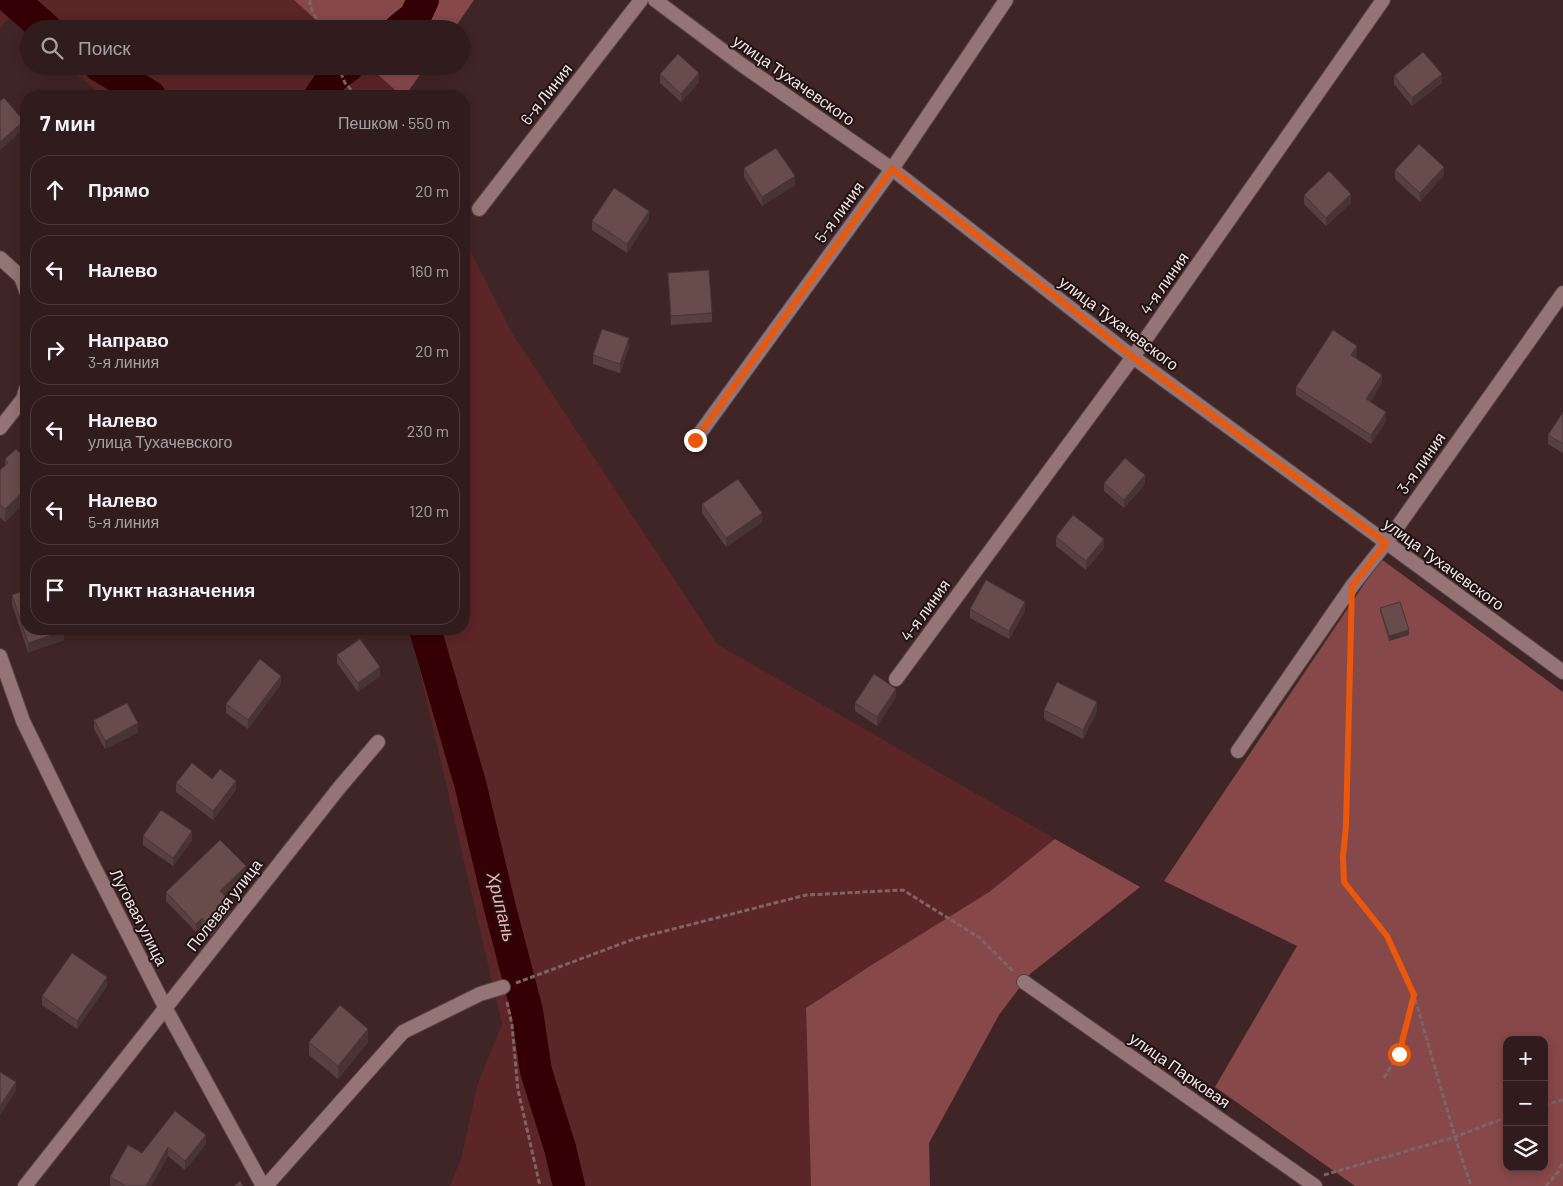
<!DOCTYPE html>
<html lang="ru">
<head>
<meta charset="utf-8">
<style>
  body { margin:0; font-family:Barlow,sans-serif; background:#3c2929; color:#f1f3f6 }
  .controls { position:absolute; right:15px; bottom:15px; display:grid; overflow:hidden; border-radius:10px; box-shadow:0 2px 12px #0003 }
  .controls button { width:45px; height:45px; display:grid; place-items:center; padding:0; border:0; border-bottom:1px solid #4b3a3b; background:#301c1c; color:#f1f3f6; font:25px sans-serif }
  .stop { position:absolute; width:15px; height:15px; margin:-11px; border:4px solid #ea580c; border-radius:50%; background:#fff }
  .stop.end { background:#ea580c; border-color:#fff; box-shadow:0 1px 5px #0008 }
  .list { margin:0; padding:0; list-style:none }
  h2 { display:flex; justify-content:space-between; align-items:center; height:65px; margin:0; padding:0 20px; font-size:21px }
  h2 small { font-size:16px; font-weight:400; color:#a8a1a3 }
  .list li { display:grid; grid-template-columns:32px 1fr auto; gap:15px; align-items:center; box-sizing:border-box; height:70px; margin:0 10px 10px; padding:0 10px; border:1px solid #4b3a3b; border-radius:20px }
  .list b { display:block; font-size:19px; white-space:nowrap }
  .list p { margin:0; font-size:16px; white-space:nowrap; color:#a8a1a3 }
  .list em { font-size:16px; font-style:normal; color:#a8a1a3 }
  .icon { flex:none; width:28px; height:28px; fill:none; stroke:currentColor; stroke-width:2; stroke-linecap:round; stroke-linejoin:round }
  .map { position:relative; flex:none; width:1563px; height:1186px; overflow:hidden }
  .search { position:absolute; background:#301c1c; box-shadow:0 2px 12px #0003; left:20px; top:20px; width:450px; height:55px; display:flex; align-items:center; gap:12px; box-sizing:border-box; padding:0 18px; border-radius:28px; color:#a8a1a3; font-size:19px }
  .panel { position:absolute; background:#301c1c; box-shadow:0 2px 12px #0003; left:20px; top:90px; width:450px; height:545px; border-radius:20px }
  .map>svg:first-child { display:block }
  .green { fill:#5c2528 }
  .forest { fill:#87484a; fill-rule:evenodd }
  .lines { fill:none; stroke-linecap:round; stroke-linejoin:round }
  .river { stroke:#340006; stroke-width:32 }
  .minor-casing { stroke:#574142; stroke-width:16 }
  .path { stroke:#7d6566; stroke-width:3; stroke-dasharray:5 2.5; stroke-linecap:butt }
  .minor { stroke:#947474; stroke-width:14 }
  .wall { fill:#594040 }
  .shaded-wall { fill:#493434 }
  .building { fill:#684b4b; stroke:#493434 }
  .route { stroke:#ea580c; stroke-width:6 }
  .labels { text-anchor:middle; stroke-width:4; stroke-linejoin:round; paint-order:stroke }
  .street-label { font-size:16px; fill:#f7e4e4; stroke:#1e1212 }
  .water-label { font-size:18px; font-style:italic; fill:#fcaeaf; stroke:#1e1212 }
</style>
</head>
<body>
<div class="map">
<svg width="1563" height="1186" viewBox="0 0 1563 1186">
  <rect width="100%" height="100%" fill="#402526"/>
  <g class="green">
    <polygon points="0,0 294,0 326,29 29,29 29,34 9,17 0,29"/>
    <polygon points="67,66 368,66 402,96 103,96"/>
    <polygon points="464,238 512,333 717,644 1055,839 989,892 870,966 806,1008 811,1186 450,1186 461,1159 478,1083 502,1024 410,629 464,629"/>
  </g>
  <g class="forest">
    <polygon points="294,0 474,0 454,29 326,29"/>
    <polygon points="368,66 426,66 405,96 402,96"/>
    <path d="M1381 559 1563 692V1186H1355L1215 1087 1297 946 1164 881ZM1507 1040H1544V1167H1507Z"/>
    <polygon points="1055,839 1140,887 1030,974 999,1015 929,1143 930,1186 811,1186 806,1008 870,966 989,892"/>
  </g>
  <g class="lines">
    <g class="river">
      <polyline points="13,0 46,29"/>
      <polyline points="400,29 415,17 423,0"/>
      <polyline points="100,66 150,96"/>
      <polyline points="320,96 333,77 348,66"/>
      <polyline points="425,629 470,783 500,908 527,1011 536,1071 560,1148 569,1186"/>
    </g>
    <g class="minor-casing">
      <g id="minor">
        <polyline points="655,0 742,65 892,169 1133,357 1563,672"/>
        <polyline points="479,209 641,0"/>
        <polyline points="0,258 21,277 26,291"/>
        <polyline points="0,428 23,399 26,389"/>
        <polyline points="695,440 892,169 1006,0"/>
        <polyline points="0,656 23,721 91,861 166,1009 263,1186"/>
        <polyline points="896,679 1133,357 1383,0"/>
        <polyline points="1238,751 1352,586 1386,543 1563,293"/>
        <polyline points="1024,982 1315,1186"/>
        <polyline points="25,1186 339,788 378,742"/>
        <polyline points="266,1186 403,1032 480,994 503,987"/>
      </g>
    </g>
    <g class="path">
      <polyline points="310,0 310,5 321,29"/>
      <polyline points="338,66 345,83 357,96"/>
      <polyline points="1352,616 1347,826 1343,856 1344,882 1387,936 1414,995 1455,1137 1471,1186"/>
      <polyline points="516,983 634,939 806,895 903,890 980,938 1013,971"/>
      <polyline points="507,1002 512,1025 518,1090 540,1186"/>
      <polyline points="1384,1078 1399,1054 1414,995"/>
      <polyline points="1544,1105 1563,1100"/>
      <polyline points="1324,1175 1455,1137 1507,1117"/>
      <polyline points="1546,1186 1558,1172 1563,1162"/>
    </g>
    <use href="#minor" class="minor"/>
  </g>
  <g class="wall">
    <polygon points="660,74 699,82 681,102 660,83"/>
    <polygon points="1394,76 1442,83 1412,106 1394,84"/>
    <polygon points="744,168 795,185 762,206 744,177"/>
    <polygon points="1395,170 1444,175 1420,202 1395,179"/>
    <polygon points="1304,195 1351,203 1326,226 1304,204"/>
    <polygon points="649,219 627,253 592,230 592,221"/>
    <polygon points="668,273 712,313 712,322 671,325"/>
    <polygon points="629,347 620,373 593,364 593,355"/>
    <polygon points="1357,355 1355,357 1382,383 1370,402 1386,421 1371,444 1296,395 1296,387"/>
    <polygon points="1563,412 1563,453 1548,444 1548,435"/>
    <polygon points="26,452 26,502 5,522 0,517 0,470 5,466 5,459 20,453"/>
    <polygon points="1104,483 1145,484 1124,508 1104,491"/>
    <polygon points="702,504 762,522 726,547 702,513"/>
    <polygon points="1056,537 1104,548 1086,570 1056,546"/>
    <polygon points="12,595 64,640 28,652 12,604"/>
    <polygon points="1380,608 1409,635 1389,641 1380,612"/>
    <polygon points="970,609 1025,611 1009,639 970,618"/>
    <polygon points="337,655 380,676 358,692 337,663"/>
    <polygon points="281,684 248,729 226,713 226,704"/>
    <polygon points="896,697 877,726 855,711 855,703"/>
    <polygon points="1044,710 1097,711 1083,739 1044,719"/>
    <polygon points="94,720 138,732 105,749 94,729"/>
    <polygon points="212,779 236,790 213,820 176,792 176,783"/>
    <polygon points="143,836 192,840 173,866 143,845"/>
    <polygon points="246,875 224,895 231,911 211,936 202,926 196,932 166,901 166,892"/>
    <polygon points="107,986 77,1029 42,1005 42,996"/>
    <polygon points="309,1042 368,1042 338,1079 309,1055"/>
    <polygon points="175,1111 206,1144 185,1170 168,1156 151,1186 111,1186 110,1185 110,1177 142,1153"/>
  </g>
  <g class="shaded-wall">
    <polygon points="699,73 699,82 681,102 681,94"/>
    <polygon points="1442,74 1442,83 1412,106 1412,98"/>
    <polygon points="24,121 24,129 0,150 0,142"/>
    <polygon points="1444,167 1444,175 1420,202 1420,193"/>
    <polygon points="795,176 795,185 762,206 762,197"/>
    <polygon points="1351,194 1351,203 1326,226 1326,218"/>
    <polygon points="649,211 649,219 627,253 627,244"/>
    <polygon points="629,338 629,347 620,373 620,364"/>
    <polygon points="1357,346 1357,355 1351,363 1351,355"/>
    <polygon points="1382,375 1382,383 1366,408 1366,399"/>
    <polygon points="1386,412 1386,421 1371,444 1371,435"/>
    <polygon points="1145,475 1145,484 1124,508 1124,500"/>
    <polygon points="26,489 26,502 5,522 5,509"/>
    <polygon points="762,513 762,522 726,547 726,538"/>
    <polygon points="1104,539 1104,548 1086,570 1086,561"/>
    <polygon points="1025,602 1025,611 1009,639 1009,631"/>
    <polygon points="1409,630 1409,635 1389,641 1389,636"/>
    <polygon points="64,631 64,640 28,652 28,643"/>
    <polygon points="380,667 380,676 358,692 358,683"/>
    <polygon points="281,676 281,684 248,729 248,720"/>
    <polygon points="896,689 896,697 877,726 877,717"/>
    <polygon points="1097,702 1097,711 1083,739 1083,730"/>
    <polygon points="138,723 138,732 105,749 105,741"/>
    <polygon points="236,781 236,790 213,820 213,811"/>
    <polygon points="192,831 192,840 173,866 173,858"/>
    <polygon points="246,866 246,875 220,899 220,891"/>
    <polygon points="231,902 231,911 211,936 211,927"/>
    <polygon points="202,918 202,926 196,932 196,924"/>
    <polygon points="107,977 107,986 77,1029 77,1021"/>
    <polygon points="368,1029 368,1042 338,1079 338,1066"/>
    <polygon points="16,1082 16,1091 0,1115 0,1106"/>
    <polygon points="206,1135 206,1144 185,1170 185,1161"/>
    <polygon points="168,1147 168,1156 151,1186 146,1186"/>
  </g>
  <g class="building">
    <polygon points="1423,52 1442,74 1412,98 1394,76"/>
    <polygon points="678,54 699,73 681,94 660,74"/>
    <polygon points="4,98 24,121 0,142 0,101"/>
    <polygon points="1419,144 1444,167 1420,193 1395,170"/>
    <polygon points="776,148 795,176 762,197 744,168"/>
    <polygon points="1329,171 1351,194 1326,218 1304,195"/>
    <polygon points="614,188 649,211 627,244 592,221"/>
    <polygon points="709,270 712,313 671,316 668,273"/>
    <polygon points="602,329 629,338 620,364 593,355"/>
    <polygon points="1333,330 1357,346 1351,355 1382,375 1366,399 1386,412 1371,435 1296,387"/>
    <polygon points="1563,412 1563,444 1548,435"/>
    <polygon points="16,449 20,453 24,450 26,452 26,489 5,509 0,504 0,470 8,463 5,459"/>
    <polygon points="1125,458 1145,475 1124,500 1104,483"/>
    <polygon points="738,479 762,513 726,538 702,504"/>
    <polygon points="1073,515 1104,539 1086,561 1056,537"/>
    <polygon points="986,580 1025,602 1009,631 970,609"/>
    <polygon points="26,590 26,629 63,629 64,631 28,643 12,595"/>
    <polygon points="1400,602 1409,630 1389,636 1380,608"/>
    <polygon points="360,639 380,667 358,683 337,655"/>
    <polygon points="260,659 281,676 248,720 226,704"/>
    <polygon points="874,674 896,689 877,717 855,703"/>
    <polygon points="1057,682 1097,702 1083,730 1044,710"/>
    <polygon points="127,703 138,723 105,741 94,720"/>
    <polygon points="192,763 212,779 220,769 236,781 213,811 176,783"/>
    <polygon points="161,810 192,831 173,858 143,836"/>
    <polygon points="220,840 246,866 220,891 231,902 211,927 202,918 196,924 166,892"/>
    <polygon points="72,953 107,977 77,1021 42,996"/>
    <polygon points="340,1005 368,1029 338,1066 309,1042"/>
    <polygon points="0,1072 16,1082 0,1106"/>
    <polygon points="175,1111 206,1135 185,1161 168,1147 146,1186 126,1186 110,1177 128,1145 142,1153"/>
    <polygon points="240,1181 243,1186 234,1186"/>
  </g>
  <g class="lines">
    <polyline class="route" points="695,440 892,169 1133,357 1386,543 1352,586 1346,826 1343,856 1344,882 1387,936 1414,995 1399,1054"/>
  </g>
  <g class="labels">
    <g class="street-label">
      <text transform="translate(794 80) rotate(35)" y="6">улица Тухачевского</text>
      <text transform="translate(546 94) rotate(-52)" y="6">6-я Линия</text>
      <text transform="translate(839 212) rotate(-54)" y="6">5-я линия</text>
      <text transform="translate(1164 283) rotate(-55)" y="6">4-я линия</text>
      <text transform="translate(1119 323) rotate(37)" y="6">улица Тухачевского</text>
      <text transform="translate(1421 463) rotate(-55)" y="6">3-я линия</text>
      <text transform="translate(1444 564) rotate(36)" y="6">улица Тухачевского</text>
      <text transform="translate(925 610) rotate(-54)" y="6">4-я линия</text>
      <text transform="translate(224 905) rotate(-52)" y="6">Полевая улица</text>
      <text transform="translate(139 917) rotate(63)" y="6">Луговая улица</text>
      <text transform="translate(1180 1070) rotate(35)" y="6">улица Парковая</text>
    </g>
    <g class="water-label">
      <text transform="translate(501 907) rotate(76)" y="6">Хрипань</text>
    </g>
  </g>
</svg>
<div class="controls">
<button>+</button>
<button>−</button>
<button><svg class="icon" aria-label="layers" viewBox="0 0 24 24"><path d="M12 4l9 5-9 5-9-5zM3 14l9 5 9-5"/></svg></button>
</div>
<div class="stop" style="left:1399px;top:1054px"></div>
<div class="stop end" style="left:695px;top:440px"></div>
<div class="search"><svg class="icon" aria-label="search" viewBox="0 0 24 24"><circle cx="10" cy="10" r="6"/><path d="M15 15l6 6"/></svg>Поиск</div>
<section class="panel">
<h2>7 мин<small>Пешком · 550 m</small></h2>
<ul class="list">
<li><svg class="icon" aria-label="ahead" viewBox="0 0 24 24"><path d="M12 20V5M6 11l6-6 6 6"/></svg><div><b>Прямо</b></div><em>20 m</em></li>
<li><svg class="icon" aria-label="left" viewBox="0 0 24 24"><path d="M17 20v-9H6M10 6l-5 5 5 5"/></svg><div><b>Налево</b></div><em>160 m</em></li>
<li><svg class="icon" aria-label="right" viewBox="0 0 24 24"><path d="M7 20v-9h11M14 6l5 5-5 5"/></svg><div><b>Направо</b><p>3-я линия</p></div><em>20 m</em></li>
<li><svg class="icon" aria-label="left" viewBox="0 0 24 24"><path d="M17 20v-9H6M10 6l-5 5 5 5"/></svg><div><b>Налево</b><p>улица Тухачевского</p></div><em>230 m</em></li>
<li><svg class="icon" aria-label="left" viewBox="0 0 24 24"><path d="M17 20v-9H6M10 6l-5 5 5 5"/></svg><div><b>Налево</b><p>5-я линия</p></div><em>120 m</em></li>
<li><svg class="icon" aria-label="arrive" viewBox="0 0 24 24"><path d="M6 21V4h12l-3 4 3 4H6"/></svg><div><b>Пункт назначения</b></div></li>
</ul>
</section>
</div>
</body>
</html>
